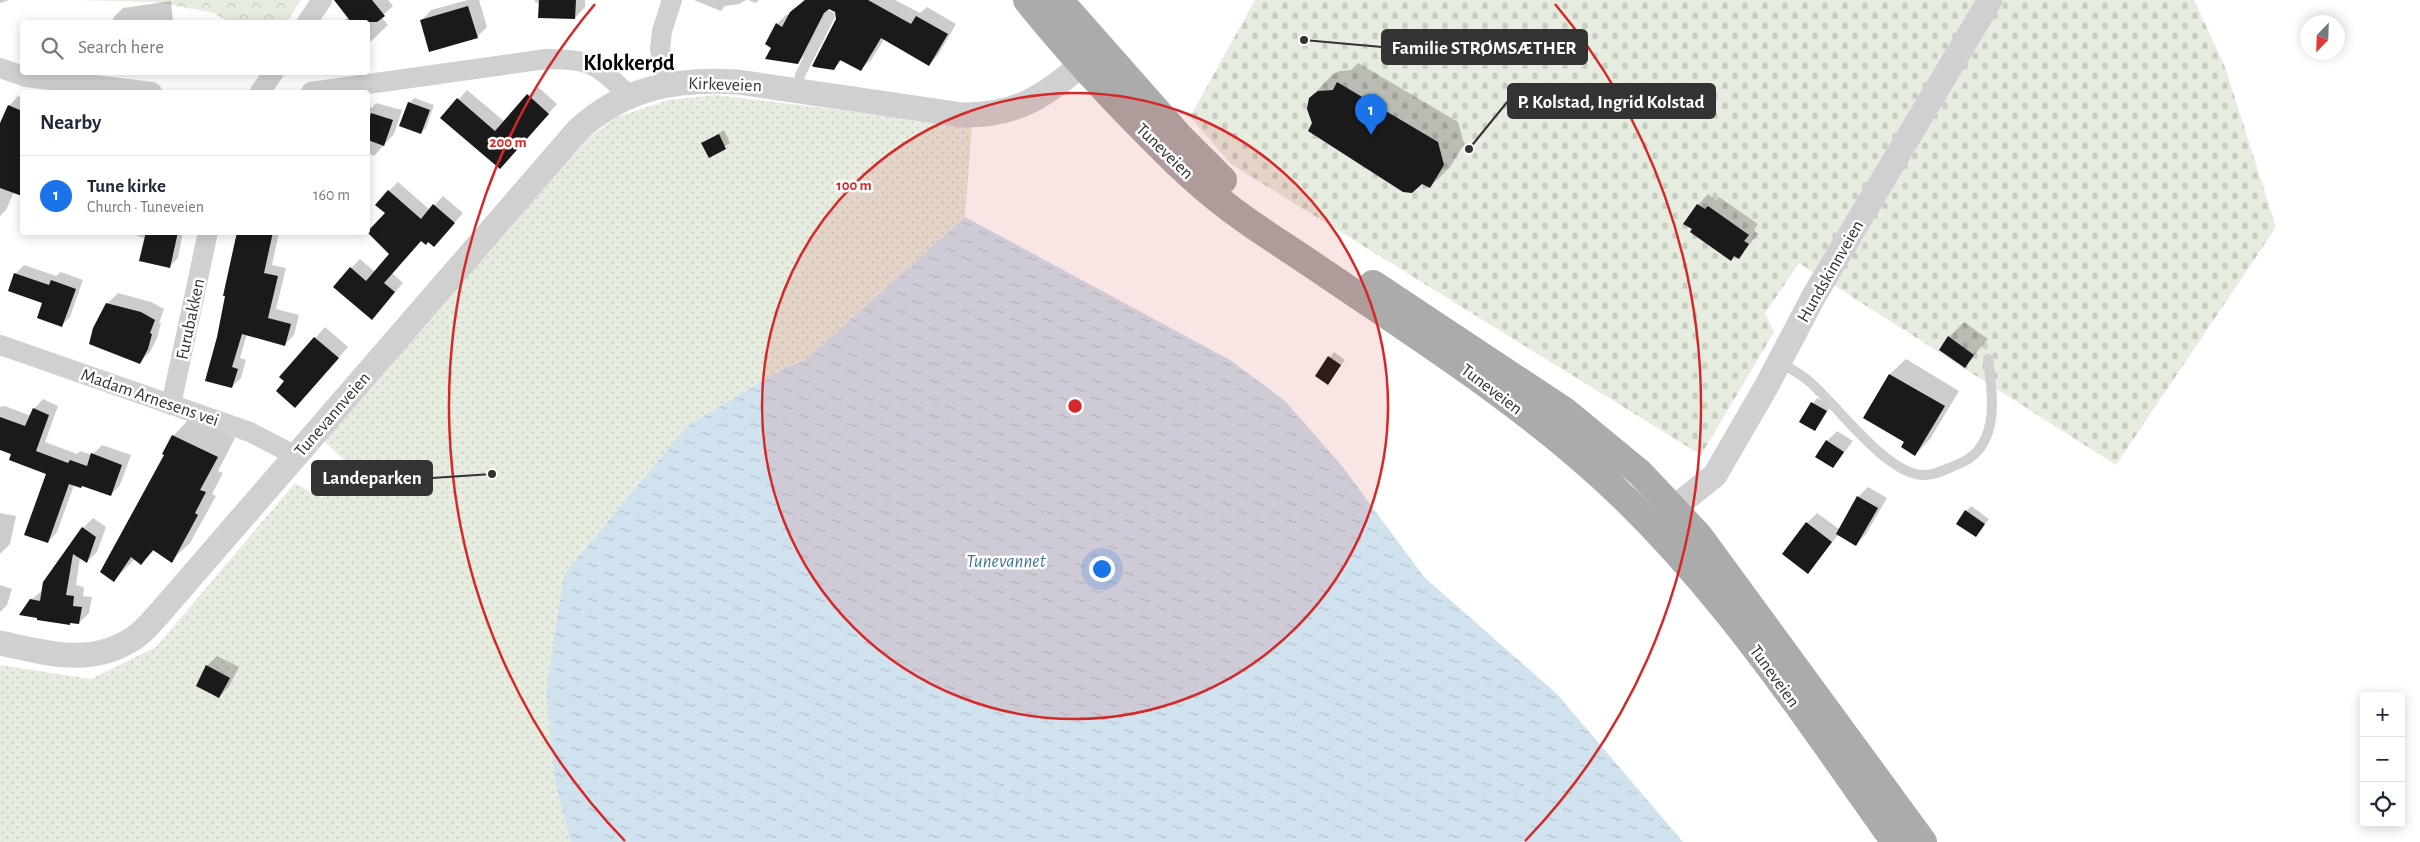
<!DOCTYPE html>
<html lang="en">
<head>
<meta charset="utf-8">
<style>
  body { margin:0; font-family:"Alegreya Sans",sans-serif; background:#f2f2f3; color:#1f2937 }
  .controls { position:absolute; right:15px; bottom:15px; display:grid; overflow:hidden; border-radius:5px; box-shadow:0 2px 12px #0003 }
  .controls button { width:45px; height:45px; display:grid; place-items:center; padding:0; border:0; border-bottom:1px solid #e0e1e3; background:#fff; color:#1f2937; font:25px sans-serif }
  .compass { position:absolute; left:2300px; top:15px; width:45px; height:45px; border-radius:50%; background:#fff; box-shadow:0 2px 12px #0003; rotate:203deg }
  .you { position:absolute; left:1101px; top:568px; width:18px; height:18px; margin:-12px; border:4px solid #fff; border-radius:50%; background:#1a73e8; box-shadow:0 0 0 8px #1a73e833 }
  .badge { display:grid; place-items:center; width:32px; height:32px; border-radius:50%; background:#1a73e8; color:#fff; font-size:16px; font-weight:700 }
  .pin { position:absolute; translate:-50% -41px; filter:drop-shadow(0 1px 2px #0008) }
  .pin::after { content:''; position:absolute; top:26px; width:18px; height:15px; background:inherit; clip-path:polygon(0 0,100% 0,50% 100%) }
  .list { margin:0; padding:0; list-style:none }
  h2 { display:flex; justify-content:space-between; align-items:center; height:65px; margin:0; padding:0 20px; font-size:21px }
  h2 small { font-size:16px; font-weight:400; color:#747a83 }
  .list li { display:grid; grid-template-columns:32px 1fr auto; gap:15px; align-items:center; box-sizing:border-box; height:80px; padding:0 20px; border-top:1px solid #e0e1e3 }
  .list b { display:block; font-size:19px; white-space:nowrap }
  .list p { margin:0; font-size:16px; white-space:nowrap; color:#747a83 }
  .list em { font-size:16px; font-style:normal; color:#747a83 }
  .icon { flex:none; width:28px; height:28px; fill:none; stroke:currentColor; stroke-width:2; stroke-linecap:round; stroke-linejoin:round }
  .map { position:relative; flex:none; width:2420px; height:842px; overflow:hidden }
  .search { position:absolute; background:#fff; box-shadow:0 2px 12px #0003; left:20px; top:20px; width:350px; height:55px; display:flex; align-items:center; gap:12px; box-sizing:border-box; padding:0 18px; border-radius:5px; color:#747a83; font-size:19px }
  .panel { position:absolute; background:#fff; box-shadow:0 2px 12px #0003; left:20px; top:90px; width:350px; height:145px; border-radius:5px }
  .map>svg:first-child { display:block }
  .forest { fill:url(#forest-crowns) }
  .cemetery { fill:url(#cemetery-stones) }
  .park { fill:url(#park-dots) }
  .water { fill:url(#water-ripples) }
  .shadow { fill:#0003 }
  .building { fill:#1a1a1a }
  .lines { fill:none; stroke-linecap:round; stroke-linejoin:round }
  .service { stroke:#d0d0d0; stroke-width:10 }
  .minor { stroke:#d0d0d0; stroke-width:20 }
  .tertiary { stroke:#d0d0d0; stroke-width:25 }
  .primary { stroke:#ababab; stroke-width:28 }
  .ring { fill:none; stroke:#d62828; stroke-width:2.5 }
  .labels { text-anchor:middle; stroke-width:5; stroke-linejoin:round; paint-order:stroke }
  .street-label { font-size:18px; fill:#333; stroke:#fff }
  .water-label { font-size:19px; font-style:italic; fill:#3f7597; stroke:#fff }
  .district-label { font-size:22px; font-weight:bold; fill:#000; stroke:#fff }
  .centre { fill:#d62828; stroke:#fff; stroke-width:2.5 }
  .ring-label { font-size:15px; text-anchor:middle; font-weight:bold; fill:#d62828; stroke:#fff; stroke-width:5; stroke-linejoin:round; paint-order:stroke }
  .leader { fill:none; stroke:#333; stroke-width:2 }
  .callout-dot { fill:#333; stroke:#fff; stroke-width:2 }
  .callout { fill:#333; stroke:#333; stroke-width:2 }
  .callout-label { font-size:19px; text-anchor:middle; font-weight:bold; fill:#fff }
</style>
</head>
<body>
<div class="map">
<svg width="2420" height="842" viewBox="0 0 2420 842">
  <defs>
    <pattern id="forest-crowns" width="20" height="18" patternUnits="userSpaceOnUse" patternTransform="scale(1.25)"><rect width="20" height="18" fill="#e6ecdf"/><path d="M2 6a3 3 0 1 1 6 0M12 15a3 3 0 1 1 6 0" fill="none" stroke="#c6cbc0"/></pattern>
    <pattern id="cemetery-stones" width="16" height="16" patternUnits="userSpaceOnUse" patternTransform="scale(1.25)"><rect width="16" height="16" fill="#e6ecdf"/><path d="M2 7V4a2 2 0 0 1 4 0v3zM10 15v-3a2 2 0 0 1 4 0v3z" fill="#c6cbc0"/></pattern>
    <pattern id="park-dots" width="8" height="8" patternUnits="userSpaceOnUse" patternTransform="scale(1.25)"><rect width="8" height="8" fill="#e6ecdf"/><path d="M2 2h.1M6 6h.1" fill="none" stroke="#c6cbc0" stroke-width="1.8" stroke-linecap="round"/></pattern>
    <pattern id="water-ripples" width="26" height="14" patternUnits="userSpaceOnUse" patternTransform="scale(1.25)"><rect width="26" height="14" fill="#cfe2ee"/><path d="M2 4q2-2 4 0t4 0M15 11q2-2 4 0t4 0" fill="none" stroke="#b2c2cd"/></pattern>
  </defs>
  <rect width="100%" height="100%" fill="#fff"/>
  <polygon class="forest" points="76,0 301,0 287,22 229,22 214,13 156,2"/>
  <polygon class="cemetery" points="1255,0 2194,0 2225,67 2276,227 2116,465 1799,263 1765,313 1774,332 1701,455 1231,164 1190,117"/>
  <polygon class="park" points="716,95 972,126 965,217 804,361 786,367 687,426 564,574 556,787 571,842 0,842 0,665 91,679 156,647 295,483 322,498 347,463 323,440 586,140 617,117 668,100"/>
  <polygon class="water" points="965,217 1230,360 1285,401 1342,466 1424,577 1557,694 1683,842 571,842 556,787 546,692 564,574 687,426 786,367 804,361"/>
  <g class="shadow">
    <polygon points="0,0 9,0 0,3"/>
    <polygon points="344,0 388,0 393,6 381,17 388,25 368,44 368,22 342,22 349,17"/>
    <polygon points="468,0 479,0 487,27 477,37 421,21 431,10"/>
    <polygon points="535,0 585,0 585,7 575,18 535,2"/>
    <polygon points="694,0 746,0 739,4 725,6 721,11"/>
    <polygon points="748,0 759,0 756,3"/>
    <polygon points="804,0 895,0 920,13 927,7 956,24 938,55 929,65 885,38 871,60 861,69 842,60 833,68 838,19 837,11 830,8 807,53 797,63 773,47 777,24 787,14 789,16"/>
    <polygon points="171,1 173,22 114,22 113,18 123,8"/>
    <polygon points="1358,63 1458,122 1464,144 1450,167 1430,187 1314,123 1308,109 1312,96 1332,75 1340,71 1351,70"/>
    <polygon points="537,86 557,104 509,158 442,118 467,90 505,122"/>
    <polygon points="18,96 22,98 22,145 14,164 22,167 22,195 14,192 6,210 0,216 0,127 9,106"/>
    <polygon points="414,98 434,105 426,128 421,133 409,103"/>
    <polygon points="376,103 402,110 394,134 374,156 368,153 368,106 372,108"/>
    <polygon points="724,130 730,143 709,156 703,143"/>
    <polygon points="398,182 430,210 443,196 463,213 443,236 429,241 422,240 392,273 403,283 372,319 351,268 360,259 375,272 391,254 387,213 389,191"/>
    <polygon points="1708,194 1716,200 1719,197 1758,224 1754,230 1758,234 1739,257 1735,255 1731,259 1694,229 1698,205"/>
    <polygon points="128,232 183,232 178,258 169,267 146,239"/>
    <polygon points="239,232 279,232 272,265 286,268 276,309 299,315 294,335 285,344 247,334 240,358 246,360 241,378 232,387 218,337"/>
    <polygon points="24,265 56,276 61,272 83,280 70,317 61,326 44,302 15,274"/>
    <polygon points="118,293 151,302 164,309 159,323 161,323 157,338 150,352 140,362 107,304"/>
    <polygon points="1964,322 1988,339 1965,366 1949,337"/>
    <polygon points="325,327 348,347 305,396 281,377"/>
    <polygon points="1334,352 1345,360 1332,378 1316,375"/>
    <polygon points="1906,359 1959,391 1930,439 1915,455 1905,442 1865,418 1890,374"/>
    <polygon points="1817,398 1831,406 1815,430 1801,421"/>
    <polygon points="43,399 58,406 45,442 77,454 80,451 92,455 102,445 131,455 120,485 111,495 83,485 74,485 57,532 48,542 47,473 0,449 0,407 5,406 31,416 34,409"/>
    <polygon points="191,417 235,438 218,471 223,473 212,494 216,496 190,543 171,561 155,550 141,563 135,559 114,580 173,436"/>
    <polygon points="1837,431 1853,441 1833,467 1827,441"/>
    <polygon points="1868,487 1887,498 1866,534 1856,544 1839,534 1808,572 1807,523 1817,513 1839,529 1858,497"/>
    <polygon points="1971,506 1989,519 1976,536 1966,511"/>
    <polygon points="0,513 16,516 10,544 0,554"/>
    <polygon points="93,518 106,527 97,552 87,562 80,557 76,585 84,587 83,596 92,597 89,613 79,623 71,622 69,624 31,600 43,590 83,528"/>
    <polygon points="0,585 12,589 7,605 0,612"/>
    <polygon points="217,656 239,667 229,686 219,697 207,666"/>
  </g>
  <g class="building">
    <polygon points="334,0 372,0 385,16 377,22 351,22"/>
    <polygon points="539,0 576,0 575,19 538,18"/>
    <polygon points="805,0 868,0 911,24 916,16 948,34 929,66 881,38 861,71 840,60 834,70 814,67 812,66 836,19 835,12 829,9 824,13 798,64 765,59 771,48 765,44 776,23 782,27 790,12"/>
    <polygon points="468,6 478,38 429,52 420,20"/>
    <polygon points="1337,82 1438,142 1444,165 1430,188 1422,184 1412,193 1403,192 1308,131 1312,123 1307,109 1309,98 1318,91 1333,90"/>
    <polygon points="527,94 549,114 500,169 440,118 457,98 495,131"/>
    <polygon points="408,102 430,110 421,134 399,126"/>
    <polygon points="8,105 22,111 22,196 0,188 0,123"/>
    <polygon points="371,113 393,120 384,146 368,140 368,123"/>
    <polygon points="719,134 726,149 709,158 701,143"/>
    <polygon points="388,190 421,219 433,204 455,223 434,247 428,242 426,245 421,241 384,283 395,292 372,320 333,287 350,267 366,281 389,254 367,232 385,213 375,205"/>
    <polygon points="1697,204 1705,209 1708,206 1749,235 1744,241 1749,244 1739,259 1734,256 1731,261 1690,232 1692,229 1683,224"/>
    <polygon points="146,232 178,232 170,268 139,261"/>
    <polygon points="237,232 273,232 264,273 278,276 268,318 291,324 285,346 242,334 232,367 238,369 232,388 205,381 217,337 225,296 223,296"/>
    <polygon points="14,273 49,285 51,280 76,289 62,327 37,318 42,303 8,291"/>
    <polygon points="106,303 141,312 155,320 150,333 152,334 148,349 140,364 89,344 93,328"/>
    <polygon points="1948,336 1974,355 1965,368 1939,350"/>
    <polygon points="314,337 339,358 295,408 276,391 284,381 279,377"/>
    <polygon points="1328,356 1341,365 1328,385 1315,376"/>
    <polygon points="1889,374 1945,406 1915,456 1901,447 1904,442 1863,418"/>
    <polygon points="1811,402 1827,411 1815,431 1799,422"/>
    <polygon points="33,408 49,415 36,451 68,463 70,460 87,466 91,453 122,465 111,496 82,486 81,488 69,484 48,543 24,535 46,474 9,460 11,454 0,450 0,417 25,426"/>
    <polygon points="172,435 218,457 200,490 206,492 195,513 198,515 172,563 153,550 141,565 131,557 114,582 100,572 164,455 162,454"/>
    <polygon points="1826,440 1844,452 1833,468 1815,457"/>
    <polygon points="1857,496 1878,508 1856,546 1836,534"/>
    <polygon points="1965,510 1985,524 1976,537 1956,524"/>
    <polygon points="1806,522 1832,542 1808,574 1782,554"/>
    <polygon points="82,527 96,537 87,563 73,554 66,595 74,596 73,606 82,607 79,624 70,623 70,625 37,620 37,618 19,615 30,599 40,601 43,582"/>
    <polygon points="206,665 230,678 219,698 196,686"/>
  </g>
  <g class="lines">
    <g class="service">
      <polyline points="797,90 800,75 830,16"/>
      <path d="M1779 362C1788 367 1797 372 1805 378 1835 401 1885 475 1924 475 1937 475 1951 467 1963 462 2000 444 1993 393 1988 359"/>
    </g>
    <g class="minor">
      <polyline points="307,22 322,0"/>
      <polyline points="0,68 26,77 152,92"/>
      <polyline points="668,84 660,49 662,31 672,0"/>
      <polyline points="260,92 274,72"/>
      <path d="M311 92 546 59C594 59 596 65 630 96"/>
      <polyline points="0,345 250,432 296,456"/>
      <polyline points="171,405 208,232"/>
    </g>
    <g class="tertiary">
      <polyline points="1658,521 1715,475 1766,387 1815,294 1990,0"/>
      <path d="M0 643C46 653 92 667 134 638 145 631 155 618 164 608L578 130C625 87 677 78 738 82L963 115C1026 116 1053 88 1098 51"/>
    </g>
    <g class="primary">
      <path d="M1027 0C1057 38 1090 74 1124 110 1158 145 1193 181 1232 210 1261 232 1293 251 1323 272 1409 330 1497 387 1577 455 1705 563 1798 706 1895 842"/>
      <polyline points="1059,0 1180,137 1223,180"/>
      <polyline points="1373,284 1566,412 1640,473 1699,536 1923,842"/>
    </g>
  </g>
  <circle cx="1075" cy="406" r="313" fill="#d62828" fill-opacity=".12"/>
  <g class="ring">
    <circle cx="1075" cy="406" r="313"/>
    <path d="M625 841A626 626 0 0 1 595 4M1555 4A626 626 0 0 1 1525 841"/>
  </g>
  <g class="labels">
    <g class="street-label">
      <text transform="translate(725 84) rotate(2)" y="6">Kirkeveien</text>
      <text transform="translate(1165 151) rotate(44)" y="6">Tuneveien</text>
      <text transform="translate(1830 271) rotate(-60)" y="6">Hundskinnveien</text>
      <text transform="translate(190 319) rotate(-78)" y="6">Furubakken</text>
      <text transform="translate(1492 389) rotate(37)" y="6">Tuneveien</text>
      <text transform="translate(150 397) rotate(19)" y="6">Madam Arnesens vei</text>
      <text transform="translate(332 414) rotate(-49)" y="6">Tunevannveien</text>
      <text transform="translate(1775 676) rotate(54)" y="6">Tuneveien</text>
    </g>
    <g class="water-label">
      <text x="1006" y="567">Tunevannet</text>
    </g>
    <g class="district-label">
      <text x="629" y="70">Klokkerød</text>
    </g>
  </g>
  <circle cx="1075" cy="406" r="8" class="centre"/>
  <g class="ring-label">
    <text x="508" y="147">200 m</text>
    <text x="854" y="190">100 m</text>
  </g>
  <path class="leader" d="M1304 40L1382 47M1469 149L1508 101M492 474L432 478"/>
  <g class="callout-dot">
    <circle cx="1304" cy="40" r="5"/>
    <circle cx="1469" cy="149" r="5"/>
    <circle cx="492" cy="474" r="5"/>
  </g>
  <g class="callout">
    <rect x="1382" y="30" width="205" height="34" rx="5"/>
    <rect x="1508" y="84" width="207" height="34" rx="5"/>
    <rect x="312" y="461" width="120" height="34" rx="5"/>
  </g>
  <g class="callout-label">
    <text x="1484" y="54">Familie STRØMSÆTHER</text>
    <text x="1611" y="108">P. Kolstad, Ingrid Kolstad</text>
    <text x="372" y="484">Landeparken</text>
  </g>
</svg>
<div class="controls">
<button>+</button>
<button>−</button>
<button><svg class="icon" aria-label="locate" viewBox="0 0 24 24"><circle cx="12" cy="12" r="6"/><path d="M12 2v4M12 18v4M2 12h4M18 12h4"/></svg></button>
</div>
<svg class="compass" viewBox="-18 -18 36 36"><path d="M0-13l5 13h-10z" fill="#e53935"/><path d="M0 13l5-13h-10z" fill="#747a83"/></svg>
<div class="you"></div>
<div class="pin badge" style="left:1371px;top:135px">1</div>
<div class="search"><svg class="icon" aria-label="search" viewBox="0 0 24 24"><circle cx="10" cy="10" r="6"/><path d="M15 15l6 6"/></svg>Search here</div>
<section class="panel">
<h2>Nearby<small></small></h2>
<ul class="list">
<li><span class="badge">1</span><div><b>Tune kirke</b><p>Church · Tuneveien</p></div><em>160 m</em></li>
</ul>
</section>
</div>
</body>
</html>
